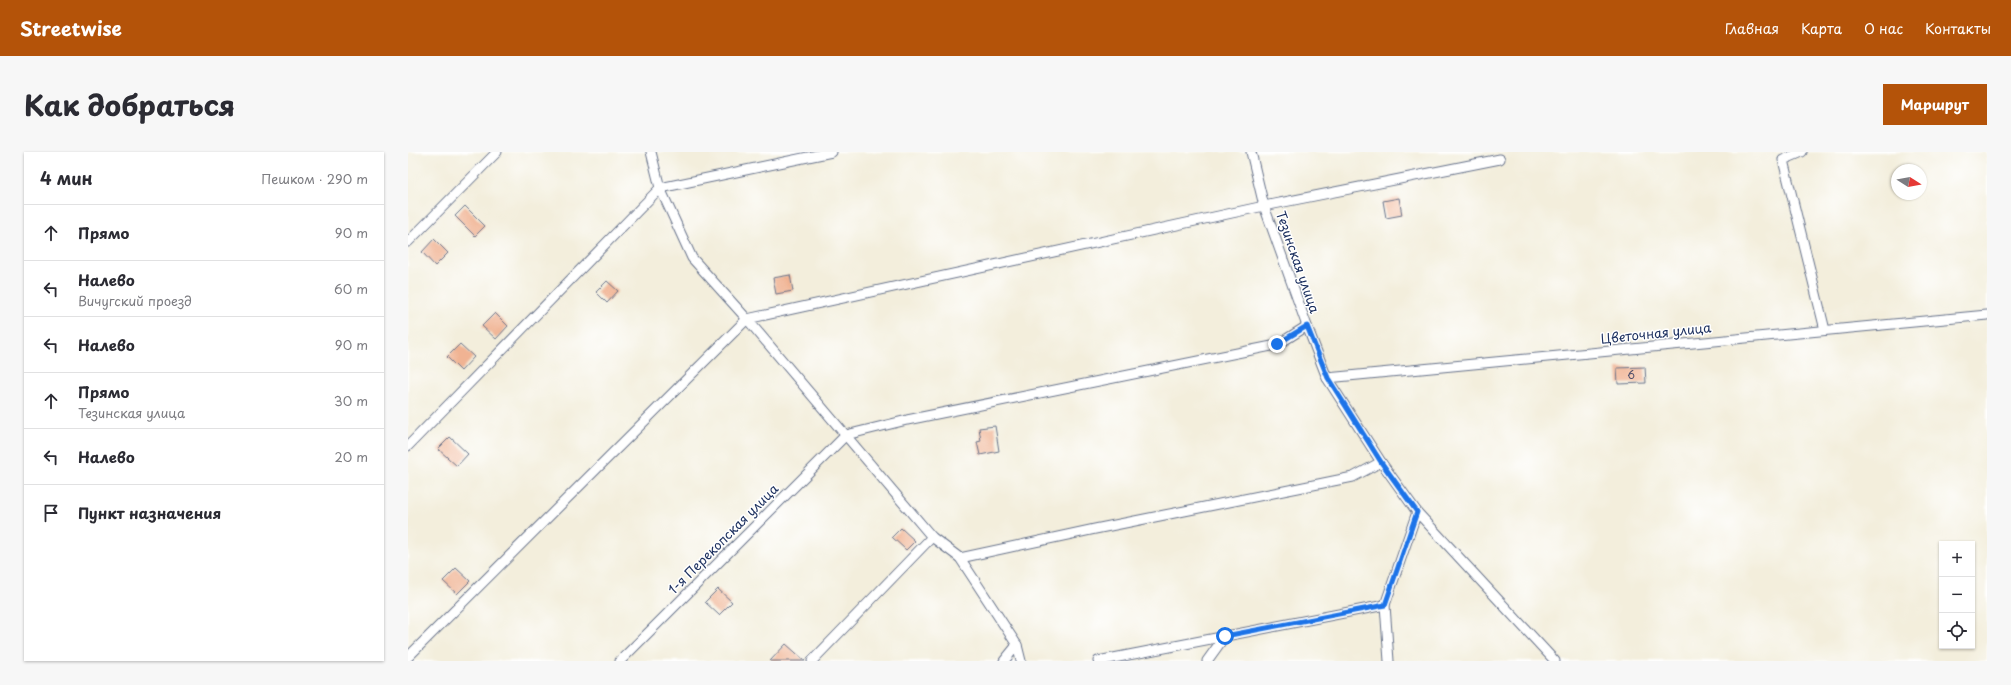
<!DOCTYPE html>
<html lang="ru">
<head>
<meta charset="utf-8">
<style>
  body { margin:0; font-family:"Playpen Sans",sans-serif; background:#f7f7f7; color:#2b2b33 }
  .controls { position:absolute; right:12px; bottom:12px; display:grid; overflow:hidden; border-radius:0px; box-shadow:0 1px 3px #0004 }
  .controls button { width:36px; height:36px; display:grid; place-items:center; padding:0; border:0; border-bottom:1px solid #e1e1e2; background:#fff; color:#2b2b33; font:20px sans-serif }
  .compass { position:absolute; left:1483px; top:12px; width:36px; height:36px; border-radius:50%; background:#fff; box-shadow:0 1px 3px #0004; rotate:101deg }
  .stop { position:absolute; width:12px; height:12px; margin:-9px; border:3px solid #1a73e8; border-radius:50%; background:#fff }
  .stop.end { background:#1a73e8; border-color:#fff; box-shadow:0 1px 4px #0008 }
  .list { margin:0; padding:0; list-style:none }
  h2 { display:flex; justify-content:space-between; align-items:center; height:52px; margin:0; padding:0 16px; font-size:17px }
  h2 small { font-size:13px; font-weight:400; color:#7c7c81 }
  .list li { display:grid; grid-template-columns:26px 1fr auto; gap:12px; align-items:center; box-sizing:border-box; height:56px; padding:0 16px; border-top:1px solid #e1e1e2 }
  .list b { display:block; font-size:15px; white-space:nowrap }
  .list p { margin:0; font-size:13px; white-space:nowrap; color:#7c7c81 }
  .list em { font-size:13px; font-style:normal; color:#7c7c81 }
  .icon { flex:none; width:22px; height:22px; fill:none; stroke:currentColor; stroke-width:2; stroke-linecap:round; stroke-linejoin:round }
  .map { position:relative; flex:none; width:1579px; height:509px; overflow:hidden; border-radius:0px }
  header { display:flex; align-items:center; gap:24px; box-sizing:border-box; height:56px; padding:0 20px; background:#b45309; color:#fff }
  header strong { font-size:19px }
  nav { display:flex; gap:22px; margin-inline-start:auto; font-size:14px }
  .intro { display:flex; align-items:center; justify-content:space-between; box-sizing:border-box; height:96px; padding:0 24px }
  h1 { margin:0; font-size:28px }
  .button { padding:10px 18px; border-radius:0px; background:#b45309; color:#fff; font-size:14px; font-weight:700 }
  main { display:flex; gap:24px; padding:0 24px }
  aside { flex:1; background:#fff; border-radius:0px; box-shadow:0 1px 3px #0004 }
  .map>svg:first-child { display:block }
  .building { fill:#f0b393 }
  .lines { fill:none; stroke-linecap:round; stroke-linejoin:round }
  .minor-casing { stroke:#67728a; stroke-width:11 }
  .minor { stroke:#fff; stroke-width:9 }
  .route { stroke:#1a73e8; stroke-width:5 }
  .labels { text-anchor:middle; stroke-width:3; stroke-linejoin:round; paint-order:stroke }
  .number-label { font-size:11px; fill:#50506b }
  .street-label { font-size:13px; fill:#1b2f5e; stroke:#fff }
</style>
</head>
<body>
<header>
<strong>Streetwise</strong>
<nav><a>Главная</a><a>Карта</a><a>О нас</a><a>Контакты</a></nav>
</header>
<div class="intro"><h1>Как добраться</h1><a class="button">Маршрут</a></div>
<main>
<aside>
<h2>4 мин<small>Пешком · 290 m</small></h2>
<ul class="list">
<li><svg class="icon" aria-label="ahead" viewBox="0 0 24 24"><path d="M12 20V5M6 11l6-6 6 6"/></svg><div><b>Прямо</b></div><em>90 m</em></li>
<li><svg class="icon" aria-label="left" viewBox="0 0 24 24"><path d="M17 20v-9H6M10 6l-5 5 5 5"/></svg><div><b>Налево</b><p>Вичугский проезд</p></div><em>60 m</em></li>
<li><svg class="icon" aria-label="left" viewBox="0 0 24 24"><path d="M17 20v-9H6M10 6l-5 5 5 5"/></svg><div><b>Налево</b></div><em>90 m</em></li>
<li><svg class="icon" aria-label="ahead" viewBox="0 0 24 24"><path d="M12 20V5M6 11l6-6 6 6"/></svg><div><b>Прямо</b><p>Тезинская улица</p></div><em>30 m</em></li>
<li><svg class="icon" aria-label="left" viewBox="0 0 24 24"><path d="M17 20v-9H6M10 6l-5 5 5 5"/></svg><div><b>Налево</b></div><em>20 m</em></li>
<li><svg class="icon" aria-label="arrive" viewBox="0 0 24 24"><path d="M6 21V4h12l-3 4 3 4H6"/></svg><div><b>Пункт назначения</b></div></li>
</ul>
</aside>
<div class="map">
<svg width="1579" height="509" viewBox="0 0 1579 509">
  <rect width="100%" height="100%" fill="#fff"/>
  <filter id="ink" filterUnits="userSpaceOnUse"><feTurbulence type="fractalNoise" baseFrequency=".025" numOctaves="2"/><feDisplacementMap in="SourceGraphic" scale="8" xChannelSelector="R" yChannelSelector="G"/><feConvolveMatrix kernelMatrix="1 2 1 2 8 2 1 2 1" color-interpolation-filters="sRGB"/></filter>
  <filter id="wash" filterUnits="userSpaceOnUse"><feTurbulence type="fractalNoise" baseFrequency=".012" numOctaves="4" result="noise"/><feDisplacementMap in="SourceGraphic" scale="16" xChannelSelector="R" yChannelSelector="G"/><feGaussianBlur stdDeviation="0.9" result="paint"/><feColorMatrix in="noise" values="0 0 0 0 0 0 0 0 0 0 0 0 0 0 0 0 0 1.4 0 .05"/><feComposite in="paint" operator="in"/></filter>
  <g filter="url(#wash)">
    <rect width="100%" height="100%" fill="#f3eedc"/>
    <g id="blocks">
      <g class="building">
        <polygon points="991,46 994,63 978,66 975,49"/>
        <polygon points="57,54 77,74 67,84 47,64"/>
        <polygon points="26,87 40,101 27,114 14,100"/>
        <polygon points="382,123 385,139 368,142 365,126"/>
        <polygon points="199,129 210,139 199,151 188,140"/>
        <polygon points="87,161 100,174 88,187 74,174"/>
        <polygon points="52,192 66,205 53,219 39,205"/>
        <polygon points="1237,215 1238,231 1210,232 1209,216"/>
        <polygon points="587,274 591,299 572,303 569,290 573,289 571,276"/>
        <polygon points="42,285 60,302 49,314 30,297"/>
        <polygon points="493,376 507,389 498,398 484,385"/>
        <polygon points="48,416 62,429 49,442 35,429"/>
        <polygon points="310,437 324,450 311,463 297,450"/>
        <polygon points="378,492 397,509 362,509"/>
      </g>
    </g>
  </g>
  <g filter="url(#ink)">
    <use href="#blocks" fill-opacity="0" stroke="#67728a" stroke-width="1"/>
    <g class="lines">
      <g class="minor-casing">
        <g id="minor">
          <polyline points="243,0 252,36 284,106 339,167 524,385 552,406 609,493 613,509"/>
          <polyline points="843,0 856,54 899,174 919,226 973,310 1009,360 1147,509"/>
          <polyline points="1394,0 1375,8 1417,178"/>
          <polyline points="0,90 89,0"/>
          <polyline points="919,226 1579,163"/>
          <polyline points="0,294 252,36 424,0"/>
          <polyline points="552,406 687,377 945,325 973,310"/>
          <polyline points="0,505 339,167 856,54 1092,7"/>
          <polyline points="212,509 438,283 499,268 869,193 899,174"/>
          <polyline points="404,509 524,385"/>
          <polyline points="596,509 609,493"/>
          <polyline points="690,509 977,453"/>
          <polyline points="799,509 817,484"/>
          <polyline points="981,509 977,453 1009,360"/>
        </g>
      </g>
      <use href="#minor" class="minor"/>
    </g>
  </g>
  <g class="lines" filter="url(#ink)">
    <polyline class="route" points="817,484 977,453 1009,360 973,310 920,226 899,174 869,192"/>
  </g>
  <g class="labels">
    <g class="number-label">
      <text x="1223" y="227">6</text>
    </g>
    <g class="street-label">
      <text transform="translate(890 110) rotate(71)" y="5">Тезинская улица</text>
      <text transform="translate(1248 181) rotate(-6)" y="5">Цветочная улица</text>
      <text transform="translate(315 387) rotate(-45)" y="5">1-я Перекопская улица</text>
    </g>
  </g>
</svg>
<div class="controls">
<button>+</button>
<button>−</button>
<button><svg class="icon" aria-label="locate" viewBox="0 0 24 24"><circle cx="12" cy="12" r="6"/><path d="M12 2v4M12 18v4M2 12h4M18 12h4"/></svg></button>
</div>
<svg class="compass" viewBox="-18 -18 36 36"><path d="M0-13l5 13h-10z" fill="#e53935"/><path d="M0 13l5-13h-10z" fill="#7c7c81"/></svg>
<div class="stop" style="left:817px;top:484px"></div>
<div class="stop end" style="left:869px;top:192px"></div>
</div>
</main>
</body>
</html>
